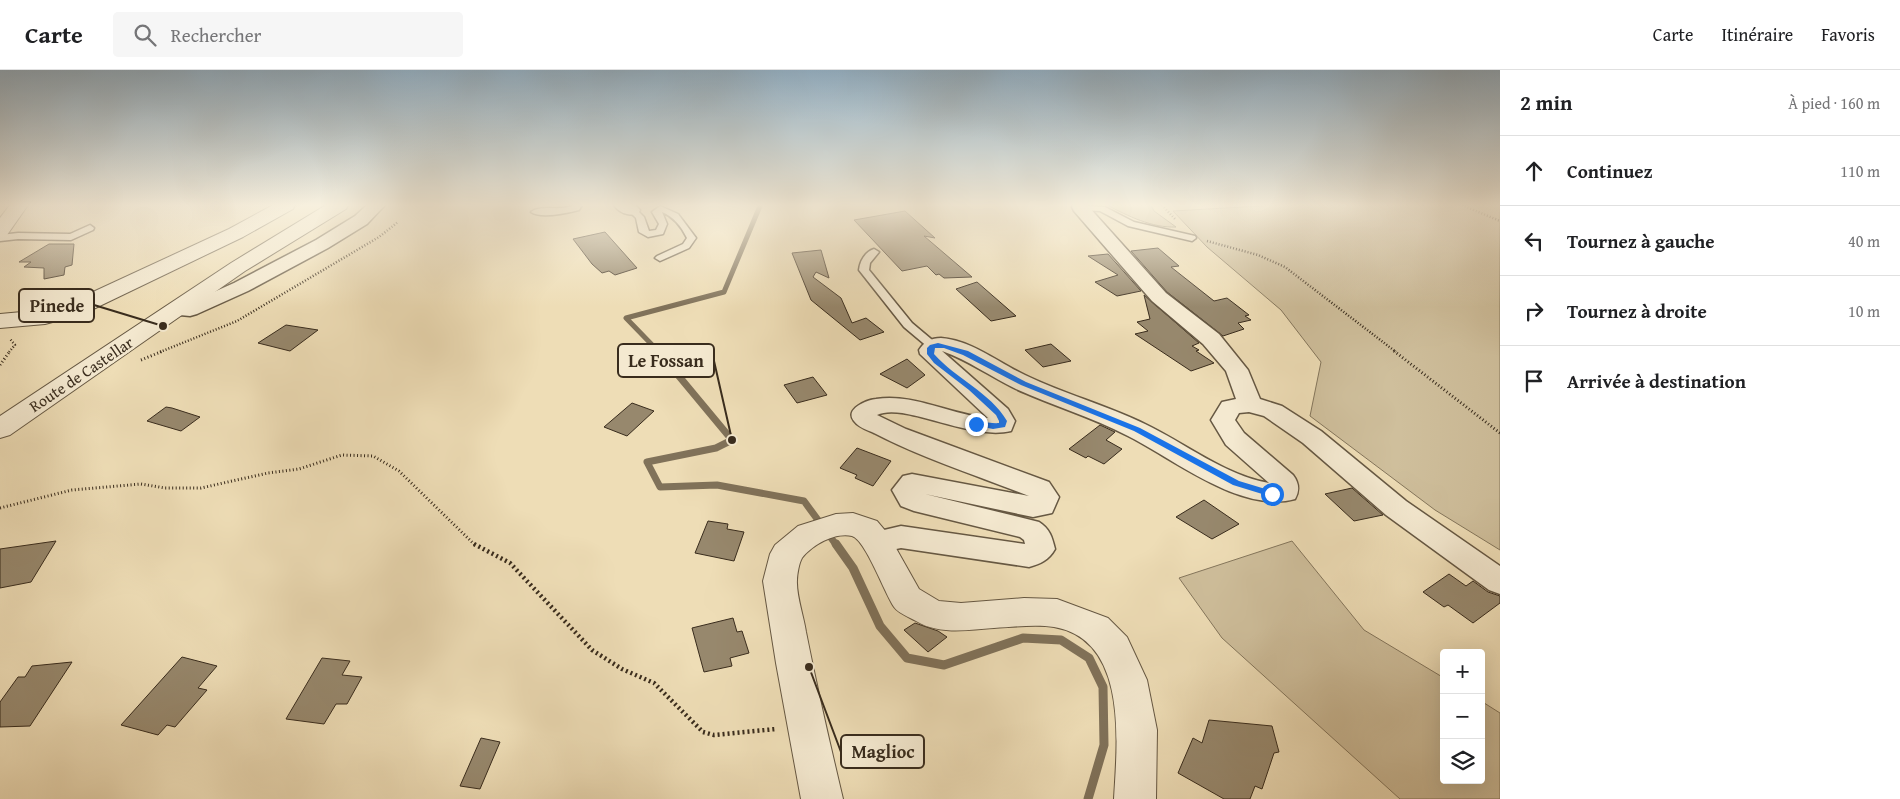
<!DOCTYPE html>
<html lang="fr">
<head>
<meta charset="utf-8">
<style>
  body { margin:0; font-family:"Gentium Book Plus",serif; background:#f6f6f6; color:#202124 }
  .controls { position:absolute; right:15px; bottom:15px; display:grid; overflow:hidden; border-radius:5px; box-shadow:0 5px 20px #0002 }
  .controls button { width:45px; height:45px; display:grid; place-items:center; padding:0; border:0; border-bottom:1px solid #e0e0e0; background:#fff; color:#202124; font:25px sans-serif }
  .stop { position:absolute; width:15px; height:15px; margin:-11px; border:4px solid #1a73e8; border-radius:50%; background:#fff }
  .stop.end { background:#1a73e8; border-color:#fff; box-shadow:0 1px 5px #0008 }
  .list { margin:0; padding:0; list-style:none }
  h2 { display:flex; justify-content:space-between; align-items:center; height:65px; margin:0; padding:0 20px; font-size:21px }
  h2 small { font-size:16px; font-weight:400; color:#757577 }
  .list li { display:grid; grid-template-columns:32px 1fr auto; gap:15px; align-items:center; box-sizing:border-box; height:70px; padding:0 20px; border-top:1px solid #e0e0e0 }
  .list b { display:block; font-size:19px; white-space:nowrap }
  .list em { font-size:16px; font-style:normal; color:#757577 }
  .icon { flex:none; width:28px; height:28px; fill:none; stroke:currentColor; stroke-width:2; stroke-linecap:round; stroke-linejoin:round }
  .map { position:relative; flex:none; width:1500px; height:729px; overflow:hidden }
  header { display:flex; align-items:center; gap:30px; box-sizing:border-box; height:70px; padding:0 25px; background:#fff; border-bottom:1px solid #e0e0e0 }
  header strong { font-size:24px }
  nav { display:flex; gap:28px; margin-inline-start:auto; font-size:18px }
  .search { width:350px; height:45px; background:#f6f6f6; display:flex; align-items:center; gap:12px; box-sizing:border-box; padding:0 18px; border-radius:5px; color:#757577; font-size:19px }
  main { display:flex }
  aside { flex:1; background:#fff }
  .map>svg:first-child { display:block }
  .green { fill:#cfbf9c; stroke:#84765c }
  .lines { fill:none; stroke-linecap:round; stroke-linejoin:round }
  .stream-far2 { stroke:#80725a; stroke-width:5 }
  .stream-far1 { stroke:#80725a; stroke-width:7 }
  .stream { stroke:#80725a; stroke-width:9 }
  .building { fill:#97886d; stroke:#392c1d }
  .service-casing { stroke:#665843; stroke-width:3 }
  .minor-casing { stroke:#665843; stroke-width:3 }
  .tertiary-casing { stroke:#665843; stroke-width:2 }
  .path-far2 { stroke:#392c1d; stroke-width:2.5; stroke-dasharray:1 2; stroke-linecap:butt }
  .path-far1 { stroke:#392c1d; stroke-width:3; stroke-dasharray:1 2.5; stroke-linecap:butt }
  .path { stroke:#392c1d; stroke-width:4.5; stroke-dasharray:2 3; stroke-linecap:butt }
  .service { fill:#f4e9d0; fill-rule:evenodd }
  .minor { fill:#f4e9d0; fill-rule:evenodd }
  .tertiary { fill:#f4e9d0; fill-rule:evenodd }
  .route { fill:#1a73e8 }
  .labels { text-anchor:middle; stroke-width:5; stroke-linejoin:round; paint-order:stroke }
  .street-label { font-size:16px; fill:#392c1d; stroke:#f4e9d0 }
  .leader { fill:none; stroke:#392c1d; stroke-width:2 }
  .callout-dot { fill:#392c1d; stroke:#f4e9d0; stroke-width:2 }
  .callout { fill:#f4e9d0; stroke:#392c1d; stroke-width:2 }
  .callout-label { font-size:18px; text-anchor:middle; font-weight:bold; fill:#392c1d }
</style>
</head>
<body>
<header>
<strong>Carte</strong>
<div class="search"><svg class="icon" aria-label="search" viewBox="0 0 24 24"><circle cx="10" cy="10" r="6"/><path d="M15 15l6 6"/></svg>Rechercher</div>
<nav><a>Carte</a><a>Itinéraire</a><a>Favoris</a></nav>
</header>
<main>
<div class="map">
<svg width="1500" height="729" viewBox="0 0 1500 729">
  <rect width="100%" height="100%" fill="#eeddb6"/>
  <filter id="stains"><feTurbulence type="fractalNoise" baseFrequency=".004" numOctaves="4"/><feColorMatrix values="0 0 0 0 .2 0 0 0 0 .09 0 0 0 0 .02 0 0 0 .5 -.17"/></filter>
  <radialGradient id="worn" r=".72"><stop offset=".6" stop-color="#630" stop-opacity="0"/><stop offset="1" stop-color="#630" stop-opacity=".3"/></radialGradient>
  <g class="green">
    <path d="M1107 135H1151L1154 141 1176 157C1152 158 1128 146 1107 135Z"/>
    <polygon points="1277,135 1500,135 1500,480 1435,440 1310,346 1321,292 1281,240 1207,177 1173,141"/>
    <polygon points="1292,471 1364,560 1444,608 1444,710 1481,710 1481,631 1500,643 1500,729 1400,729 1222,568 1179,508"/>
  </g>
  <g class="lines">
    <polyline class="stream-far2" points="659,282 626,248 724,222 760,136"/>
    <polyline class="stream-far1" points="658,281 732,370 716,378 647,392 660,417 717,415 804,431 837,476"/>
    <polyline class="stream" points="836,474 853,498 880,556 907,588 944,595 1023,568 1061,570 1089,588 1103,617 1104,675 1088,729"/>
  </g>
  <g class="building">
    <polygon points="905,141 935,168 924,166 972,207 944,208 939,204 936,205 927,196 902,201 854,150"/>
    <polygon points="605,162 637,198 615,205 609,201 602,203 592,194 573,169"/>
    <polygon points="49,174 74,174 72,195 65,197 64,205 44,209 44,198 24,197 31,192 19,192"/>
    <polygon points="1158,178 1179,196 1171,197 1214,231 1227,228 1249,245 1245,246 1251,250 1238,253 1244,259 1223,266 1167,222 1131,181"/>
    <polygon points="821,180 829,208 816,202 813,207 841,228 852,253 866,248 884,262 860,270 811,230 792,183"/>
    <polygon points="1108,184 1141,221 1117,226 1095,212 1118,205 1088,186"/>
    <polygon points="977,212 1016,246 991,251 956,219"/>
    <polygon points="1144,225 1199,273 1192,276 1199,280 1196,281 1214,293 1191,301 1135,264 1148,261 1137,252 1150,249"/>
    <polygon points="286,255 318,260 290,281 258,273"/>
    <polygon points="1051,274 1071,291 1043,297 1025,280"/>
    <polygon points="907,289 925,305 907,318 880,304"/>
    <polygon points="813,307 827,325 797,333 784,315"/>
    <polygon points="632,333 654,341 627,366 604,357"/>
    <polygon points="166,337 172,338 200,347 181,361 147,351"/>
    <polygon points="1100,355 1115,362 1106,370 1122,379 1104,394 1088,386 1086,388 1069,379"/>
    <polygon points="857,378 891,391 873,416 855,408 857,405 840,398"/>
    <polygon points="1352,418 1383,445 1354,451 1325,424"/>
    <polygon points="1204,430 1239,454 1212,469 1176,447"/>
    <polygon points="708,451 728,454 727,459 744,462 734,491 695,483"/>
    <polygon points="56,471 31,512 0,518 0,479"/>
    <polygon points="1449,504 1466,516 1473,511 1488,522 1500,526 1500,533 1473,553 1448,535 1444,537 1423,522"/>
    <polygon points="733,548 737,562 742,561 749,583 730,588 732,596 704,602 692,558"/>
    <polygon points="915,553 938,561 947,567 928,582 904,560"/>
    <polygon points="182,587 217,596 198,618 207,620 175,657 167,655 158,665 121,655"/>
    <polygon points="322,588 350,591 342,605 362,607 347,634 336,634 324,654 286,649"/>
    <polygon points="72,592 30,656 0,657 0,632 18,607 25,607 32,596"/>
    <polygon points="1209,650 1272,656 1279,682 1274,683 1262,719 1255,716 1250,729 1224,729 1178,703 1193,668 1202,673"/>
    <polygon points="481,668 500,672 480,719 460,716"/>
  </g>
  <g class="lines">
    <g class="service-casing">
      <g id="service">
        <path d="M574 135H582L579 140C567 143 541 149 531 142 542 134 561 142 574 135Z"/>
        <polygon points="1072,135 1105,137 1134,152 1195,166 1196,168 1192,171 1128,156 1100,141 1080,140"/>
        <path d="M660 136 678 144 696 168 689 178 660 191 655 188 657 186 683 174 687 168C681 156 674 147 662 142L667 154 663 164 648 167 639 162 636 148 628 140 635 138 644 147 649 161 656 160 659 154 652 142Z"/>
        <polygon points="90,155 94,158 93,160 71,170 18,169 0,171 0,165 18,163 70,164"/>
        <path d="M874 179 879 182 870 193 869 200 912 253 937 274 938 276 937 278H929L904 257 859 200C860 191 865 182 874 179Z"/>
      </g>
    </g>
    <g class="minor-casing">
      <g id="minor">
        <polygon points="367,135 385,135 367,154 328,178 248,221 197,244 190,246 169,244 166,240 169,236 187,234 234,213 316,170 355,146"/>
        <path d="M614 135H635L640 140 638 144C629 146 619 143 614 135Z"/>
        <path d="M1073 135H1087L1166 223 1219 264 1248 300 1260 329 1282 336 1321 361 1406 431 1500 496V524L1489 520 1386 445 1303 373 1264 346 1249 342 1239 343 1235 350 1244 363 1293 405C1299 413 1300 420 1295 429 1241 444 1174 389 1128 366 1092 347 1053 336 1016 319 991 307 968 290 942 281L1008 339 1015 351 1011 361C969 371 905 332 877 345L906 359 1049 412 1059 427 1052 443 1033 447 925 424 1039 452C1050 459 1052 467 1055 479 1049 490 1040 494 1029 497L901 478 877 483 867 480 863 472 867 464 901 456 1025 474 1024 470 1020 467 914 441 901 436 892 420 903 406 912 404 1029 426C978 406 922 388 874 363 867 360 858 357 854 351 844 339 867 330 876 329 914 323 951 345 988 348L920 284 919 280C924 272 931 268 941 268 971 270 999 293 1025 305 1064 324 1106 335 1145 354 1185 373 1224 405 1269 413L1226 375 1211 350 1222 332 1236 329 1226 301 1203 274 1152 231 1074 141 1072 137Z"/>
      </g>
    </g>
    <g class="tertiary-casing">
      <g id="tertiary">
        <polygon points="10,135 28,135 7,165 0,167 0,148"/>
        <polygon points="273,135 295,135 293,139 243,167 83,244 45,254 0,258 0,244 44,240 67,234 229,159"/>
        <polygon points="326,135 348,135 346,139 245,201 10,365 0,368 0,346 231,193"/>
        <path d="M853 443 877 451 888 464 919 519 939 531 961 533 1024 528 1057 529 1108 548 1127 567 1147 610 1157 660 1156 729H1114C1117 674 1129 570 1054 557 1035 554 1013 557 994 558 968 560 939 565 916 551 909 547 898 543 894 537 885 524 865 469 852 466 835 462 812 475 802 488 799 493 797 505 797 510 796 525 804 547 806 562 817 618 830 674 843 729H801L776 593 763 511 770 484 775 475 798 456 836 444Z"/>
      </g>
    </g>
    <g class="path-far2">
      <polyline points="1162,135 1175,149"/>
      <polyline points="1462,135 1500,151"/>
      <polyline points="1207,171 1258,185 1285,197 1396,282"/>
      <polyline points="9,282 15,275 10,269"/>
      <polyline points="160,282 237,251 379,167 398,152"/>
    </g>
    <g class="path-far1">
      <polyline points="1394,281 1500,363"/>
      <polyline points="141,290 163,281"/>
      <polyline points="0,295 10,281"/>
      <polyline points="0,438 72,420 141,414 165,418 201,418 268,403 299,399 342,385 373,386 399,401 476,476"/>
    </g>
    <polyline class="path" points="474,474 510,493 592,580 622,599 654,613 703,662 714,665 776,659"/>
    <use href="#service" class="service"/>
    <use href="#minor" class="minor"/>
    <use href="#tertiary" class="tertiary"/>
  </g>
  <linearGradient id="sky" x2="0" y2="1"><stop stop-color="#91acbf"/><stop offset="0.57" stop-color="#f7f0de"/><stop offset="1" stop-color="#f7f0de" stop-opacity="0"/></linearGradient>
  <rect width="1500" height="237" fill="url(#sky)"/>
  <path class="route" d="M938 273 968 281 1026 312 1140 358 1239 411 1275 422 1276 424 1272 427 1233 415 1134 361 1021 315 963 285 944 278H935L934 284C956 309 990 322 1007 351L1005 357 993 359 973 355 972 354C978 349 990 354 999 353V351L996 345 969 320 934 293 927 284V278L930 275Z"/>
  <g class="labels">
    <g class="street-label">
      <text transform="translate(81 304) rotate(-34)" y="6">Route de Castellar</text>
    </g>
  </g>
  <path class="leader" d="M163 256L94 235M732 370L714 291M809 597L841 682"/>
  <g class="callout-dot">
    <circle cx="163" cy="256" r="5"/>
    <circle cx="732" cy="370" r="5"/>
    <circle cx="809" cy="597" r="5"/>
  </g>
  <g class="callout">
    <rect x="19" y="219" width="75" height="33" rx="5"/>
    <rect x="618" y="274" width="96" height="33" rx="5"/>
    <rect x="841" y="665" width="83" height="33" rx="5"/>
  </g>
  <g class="callout-label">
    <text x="57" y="242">Pinede</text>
    <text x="666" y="297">Le Fossan</text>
    <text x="883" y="688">Maglioc</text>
  </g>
  <rect width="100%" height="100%" filter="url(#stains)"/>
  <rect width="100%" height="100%" fill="url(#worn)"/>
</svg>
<div class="controls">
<button>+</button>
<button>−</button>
<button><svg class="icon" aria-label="layers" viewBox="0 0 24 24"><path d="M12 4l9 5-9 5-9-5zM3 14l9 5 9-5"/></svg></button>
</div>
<div class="stop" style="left:1272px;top:424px"></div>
<div class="stop end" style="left:976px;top:354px"></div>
</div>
<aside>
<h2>2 min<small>À pied · 160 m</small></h2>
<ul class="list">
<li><svg class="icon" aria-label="ahead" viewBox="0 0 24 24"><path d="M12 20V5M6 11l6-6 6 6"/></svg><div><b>Continuez</b></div><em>110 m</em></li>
<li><svg class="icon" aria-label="left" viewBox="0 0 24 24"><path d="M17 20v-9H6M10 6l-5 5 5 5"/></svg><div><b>Tournez à gauche</b></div><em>40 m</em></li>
<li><svg class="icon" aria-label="right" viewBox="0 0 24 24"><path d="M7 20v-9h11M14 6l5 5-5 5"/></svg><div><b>Tournez à droite</b></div><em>10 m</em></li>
<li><svg class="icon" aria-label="arrive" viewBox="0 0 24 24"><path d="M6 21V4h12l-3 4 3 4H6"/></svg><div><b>Arrivée à destination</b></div></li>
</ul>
</aside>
</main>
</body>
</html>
